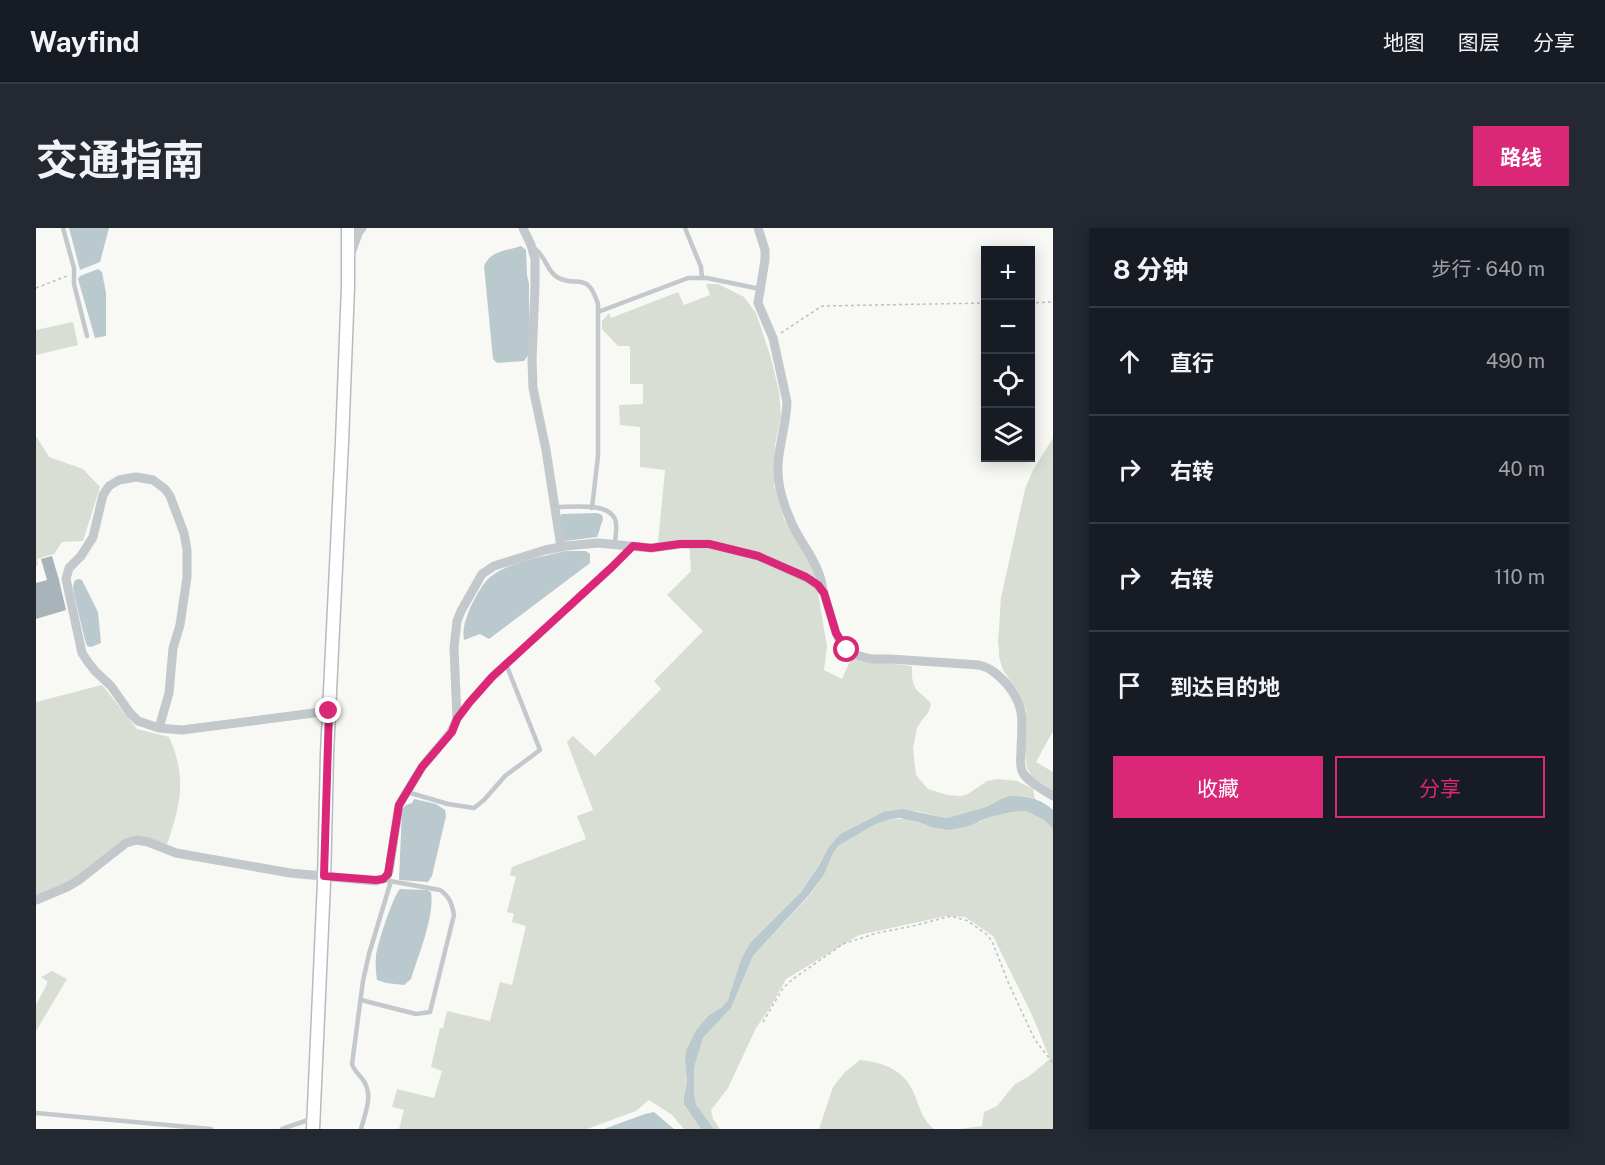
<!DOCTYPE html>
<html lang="zh">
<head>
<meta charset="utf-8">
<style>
  body { margin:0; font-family:"Public Sans","Noto Sans SC",sans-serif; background:#242831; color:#f1f3f6 }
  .controls { position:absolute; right:18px; top:18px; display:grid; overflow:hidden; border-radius:0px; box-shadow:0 3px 15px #0003 }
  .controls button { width:54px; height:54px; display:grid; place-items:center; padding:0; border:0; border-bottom:2px solid #363941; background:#171b24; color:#f1f3f6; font:30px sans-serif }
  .stop { position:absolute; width:18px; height:18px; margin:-14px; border:4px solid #db2777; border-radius:50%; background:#fff }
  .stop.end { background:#db2777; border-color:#fff; box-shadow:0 2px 6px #0008 }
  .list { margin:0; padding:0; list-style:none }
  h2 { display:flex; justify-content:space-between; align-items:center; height:78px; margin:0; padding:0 24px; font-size:26px }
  h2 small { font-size:20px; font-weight:400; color:#9ea1a6 }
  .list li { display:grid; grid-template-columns:39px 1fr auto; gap:18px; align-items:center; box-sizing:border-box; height:108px; padding:0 24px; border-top:2px solid #363941 }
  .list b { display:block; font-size:22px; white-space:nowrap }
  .list em { font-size:20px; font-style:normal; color:#9ea1a6 }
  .actions { display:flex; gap:12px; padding:18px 24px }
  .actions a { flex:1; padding:14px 0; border:2px solid #db2777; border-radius:0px; text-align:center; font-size:21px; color:#db2777 }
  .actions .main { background:#db2777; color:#fff }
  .icon { flex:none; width:33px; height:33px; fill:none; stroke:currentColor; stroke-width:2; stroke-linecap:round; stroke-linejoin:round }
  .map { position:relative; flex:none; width:1017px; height:901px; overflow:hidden; border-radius:0px }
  header { display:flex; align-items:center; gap:36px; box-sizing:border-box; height:84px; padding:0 30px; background:#171b24; border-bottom:2px solid #363941 }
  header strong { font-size:28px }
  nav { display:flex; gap:33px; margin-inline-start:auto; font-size:21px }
  .intro { display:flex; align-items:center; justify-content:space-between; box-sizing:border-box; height:144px; padding:0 36px }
  h1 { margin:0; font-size:42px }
  .button { padding:15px 27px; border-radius:0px; background:#db2777; color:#fff; font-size:21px; font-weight:700 }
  main { display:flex; gap:36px; padding:0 36px }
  aside { flex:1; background:#171b24; border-radius:0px; box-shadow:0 3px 15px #0003 }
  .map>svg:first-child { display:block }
  .green { fill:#d8ded3 }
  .water { fill:#bac9cd }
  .building { fill:#a8b4b9 }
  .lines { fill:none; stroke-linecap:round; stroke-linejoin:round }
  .secondary-casing { stroke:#b4bcc0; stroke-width:15 }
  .path { stroke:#bcc0c2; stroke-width:1.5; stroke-dasharray:3 3; stroke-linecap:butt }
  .lane { stroke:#c2c8cb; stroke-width:4.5 }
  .street { stroke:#c2c8cb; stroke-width:9 }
  .secondary { stroke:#fff; stroke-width:12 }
  .route { stroke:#db2777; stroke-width:8 }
</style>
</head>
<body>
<header>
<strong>Wayfind</strong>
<nav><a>地图</a><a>图层</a><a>分享</a></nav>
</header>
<div class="intro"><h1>交通指南</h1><a class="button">路线</a></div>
<main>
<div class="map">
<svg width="1017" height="901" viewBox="0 0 1017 901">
  <rect width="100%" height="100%" fill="#f8f8f4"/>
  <g class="green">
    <path d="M670 56H682L708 69 720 85 735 130 743 164 745 188 739 217 738 258 748 291 778 340 791 419 788 442 806 451 815 431 876 438C876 448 875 458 884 465 888 469 892 471 895 476L892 485 886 492 881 500 877 520 880 547 892 561 911 567 925 568 932 566 951 553 962 551 981 553 997 561 999 571 987 568 967 570 950 579 911 590 880 583 847 584 804 606 792 620 783 636 765 664 714 715 692 772 686 779 672 788 660 802 649 832 651 855 648 868V878L665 901H648L635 886 613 872 600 883 551 901H363L368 882 356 879 361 861 398 870 406 843 395 839 404 800H407L411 783 454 793 464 754 476 757 490 698 476 694 478 686 471 684 480 649 474 647 476 639 550 611 541 588 557 582 531 514 537 508 559 528 625 461 618 453 667 403 631 367 655 343 653 312 622 315 629 242 604 239V199L584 197 583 177 607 176V156H594V118H582L566 101V93L573 85 575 90 642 64 648 77 674 67Z"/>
    <polygon points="37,94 42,117 0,127 0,102"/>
    <polygon points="0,208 13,229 47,241 64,259 47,313 26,314 18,326 1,331 2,337 0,338"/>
    <polygon points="1017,210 1017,503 1000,534 1017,544 1017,563 996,549 991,540 989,524 990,482 983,465 967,442 963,429 963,422 962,415 965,370 989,261 997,242"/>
    <path d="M66 457 101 501 133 509C151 549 145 576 131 616L102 609 38 651 0 670V474Z"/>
    <polygon points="990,583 1008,592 1017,601 1017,901 924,901 946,898 948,884 961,878 979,856 992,849 1014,831 996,787 957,708 929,689 910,688 823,707 750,751 734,780 720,800 692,860 675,882 677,891 684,901 678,901 659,877 658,867 658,840 667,810 695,780 717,728 775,666 788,647 797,625 802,618 838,597 855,591 873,591 895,599 944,594 951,590 975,584"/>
    <polygon points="16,743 31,751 0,803 0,777 11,756 11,753 5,749"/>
    <path d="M824 832C849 834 871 844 879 868 884 881 887 893 898 901H783L797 859 809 844Z"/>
  </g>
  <g class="water">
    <polygon points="33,0 73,0 64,34 44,42"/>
    <path d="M485 18 490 22 491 47 493 56V126L488 133 461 135 457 131 448 38C455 22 470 23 485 18Z"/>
    <polygon points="62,41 66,44 70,65 70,108 59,110 42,51 44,48"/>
    <path d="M561 285 566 287 567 292C564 297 564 303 561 309L529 313 526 310 524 289 526 286Z"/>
    <path d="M530 323H550L554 326V335L453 411 444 406 428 412C426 400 430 391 434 380 439 370 444 360 451 352 467 335 508 328 530 323Z"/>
    <polygon points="43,351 46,352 62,384 65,415 55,419 51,418 49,412 38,366 37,358 39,352"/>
    <path d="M975 568C991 568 1005 571 1017 582V601L1008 592 990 583 975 584 951 590 933 598 913 602 895 599 882 594 864 590 855 591 838 597 802 618 797 625 788 647 774 666 717 728 695 780 667 810 658 840V867L660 877 678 901H665L648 877V868L651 855 649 832 650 823 660 802 672 788 686 779 692 772 705 732 714 715 765 664 783 637 792 620 804 606 847 584 866 581 911 590 950 579 967 570Z"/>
    <polygon points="378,571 400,576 409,582 410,588 396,648 392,654 363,652 366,581 370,577 376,575"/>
    <path d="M364 661 391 662 395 664C399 688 382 728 375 751L368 757 350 755 341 752C340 745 339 736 340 728 341 717 357 668 364 661Z"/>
    <polygon points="618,884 638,901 568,901 609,886"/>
  </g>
  <polygon class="building" points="16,328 23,352 30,382 0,391 0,355 11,352 5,331"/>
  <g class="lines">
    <g class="secondary-casing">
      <polyline id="secondary" points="277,901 288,654 291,526 306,214 312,58 312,0"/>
    </g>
    <g class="path">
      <polyline points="0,60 31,48"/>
      <polyline points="994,75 1017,74"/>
      <polyline points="745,105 786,78 950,75"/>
      <polyline points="727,794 747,760 757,751 807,716 841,705 877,698 915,688 932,693 950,706 956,713 972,754 999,812 1017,835"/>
    </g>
    <g class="lane">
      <polyline points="27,0 38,40 38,56 51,108"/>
      <polyline points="649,0 665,39 666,50"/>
      <path d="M497 19C501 22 504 25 507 30 511 36 514 45 521 49 540 61 551 41 562 76V228L556 280"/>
      <polyline points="562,84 652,50 671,50 724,61"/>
      <path d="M519 279C535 279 572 274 579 291 582 298 579 308 579 316"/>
      <path d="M422 490C470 425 539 378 595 320"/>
      <polyline points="371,564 412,576 438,580 448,572 469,548 504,522 470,436"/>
      <path d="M325 772 380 786 394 784 418 687C416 676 414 669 404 662L348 652"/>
      <polyline points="0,885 175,901"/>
      <polyline points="246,901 275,891"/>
      <path d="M325 901C329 885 338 867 327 852 323 846 318 843 316 836L327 753 333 726 355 653"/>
    </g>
    <g class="street">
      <polyline points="487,0 495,17 499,31 499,58 496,132 497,160 510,222 525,319"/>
      <path d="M722 0 729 22V32L722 75 737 110 751 174C750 205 737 229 744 261 748 278 754 294 763 309 773 326 785 342 787 363"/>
      <polyline points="314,28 323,3 326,0"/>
      <polyline points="123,500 133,465 137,420 144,397 151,349 151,322 148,305 134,268 129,261 117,252 100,249 83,252 73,258 67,267 57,309 45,328 33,340 30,351 46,425 52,434 59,443 75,458 94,485 102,493 123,500 146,502 293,483"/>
      <path d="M0 672 31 659 43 652 90 615 101 612 112 614 140 625 254 645 340 653 350 650 353 643 363 577 386 539 415 504 421 491 418 420 421 393 425 383 446 346 458 338 509 322 530 318 562 315 615 320 644 316H673L722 328 773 351 781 357 788 365 800 405 804 414 816 426 836 431H854L943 437C955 440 961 446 970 455 990 479 986 492 985 522 985 529 983 538 987 545 993 555 1008 562 1017 568"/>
    </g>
    <use href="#secondary" class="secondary"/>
  </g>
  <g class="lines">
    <polyline class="route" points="293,483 288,648 340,652 347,651 352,646 363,577 386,539 416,504 421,491 433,475 456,449 576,339 597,318 615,320 644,316 673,316 722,328 770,349 782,357 788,365 800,405 811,422"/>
  </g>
</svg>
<div class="controls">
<button>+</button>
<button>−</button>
<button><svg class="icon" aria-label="locate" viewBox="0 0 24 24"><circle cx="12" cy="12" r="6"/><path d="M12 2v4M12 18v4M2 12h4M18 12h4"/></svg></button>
<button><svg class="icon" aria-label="layers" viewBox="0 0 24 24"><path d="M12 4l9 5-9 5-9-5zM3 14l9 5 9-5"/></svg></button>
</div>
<div class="stop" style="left:811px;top:422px"></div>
<div class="stop end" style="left:293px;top:483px"></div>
</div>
<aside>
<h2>8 分钟<small>步行 · 640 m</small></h2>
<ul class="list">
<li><svg class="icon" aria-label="ahead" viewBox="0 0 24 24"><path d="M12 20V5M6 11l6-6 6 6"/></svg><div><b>直行</b></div><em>490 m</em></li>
<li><svg class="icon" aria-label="right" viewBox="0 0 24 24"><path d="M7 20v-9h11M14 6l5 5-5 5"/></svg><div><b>右转</b></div><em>40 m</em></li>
<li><svg class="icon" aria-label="right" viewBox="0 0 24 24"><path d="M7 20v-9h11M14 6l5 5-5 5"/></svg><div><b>右转</b></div><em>110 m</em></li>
<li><svg class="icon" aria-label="arrive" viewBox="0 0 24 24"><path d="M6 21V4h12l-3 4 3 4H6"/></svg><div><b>到达目的地</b></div></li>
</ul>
<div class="actions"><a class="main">收藏</a><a>分享</a></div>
</aside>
</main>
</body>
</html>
